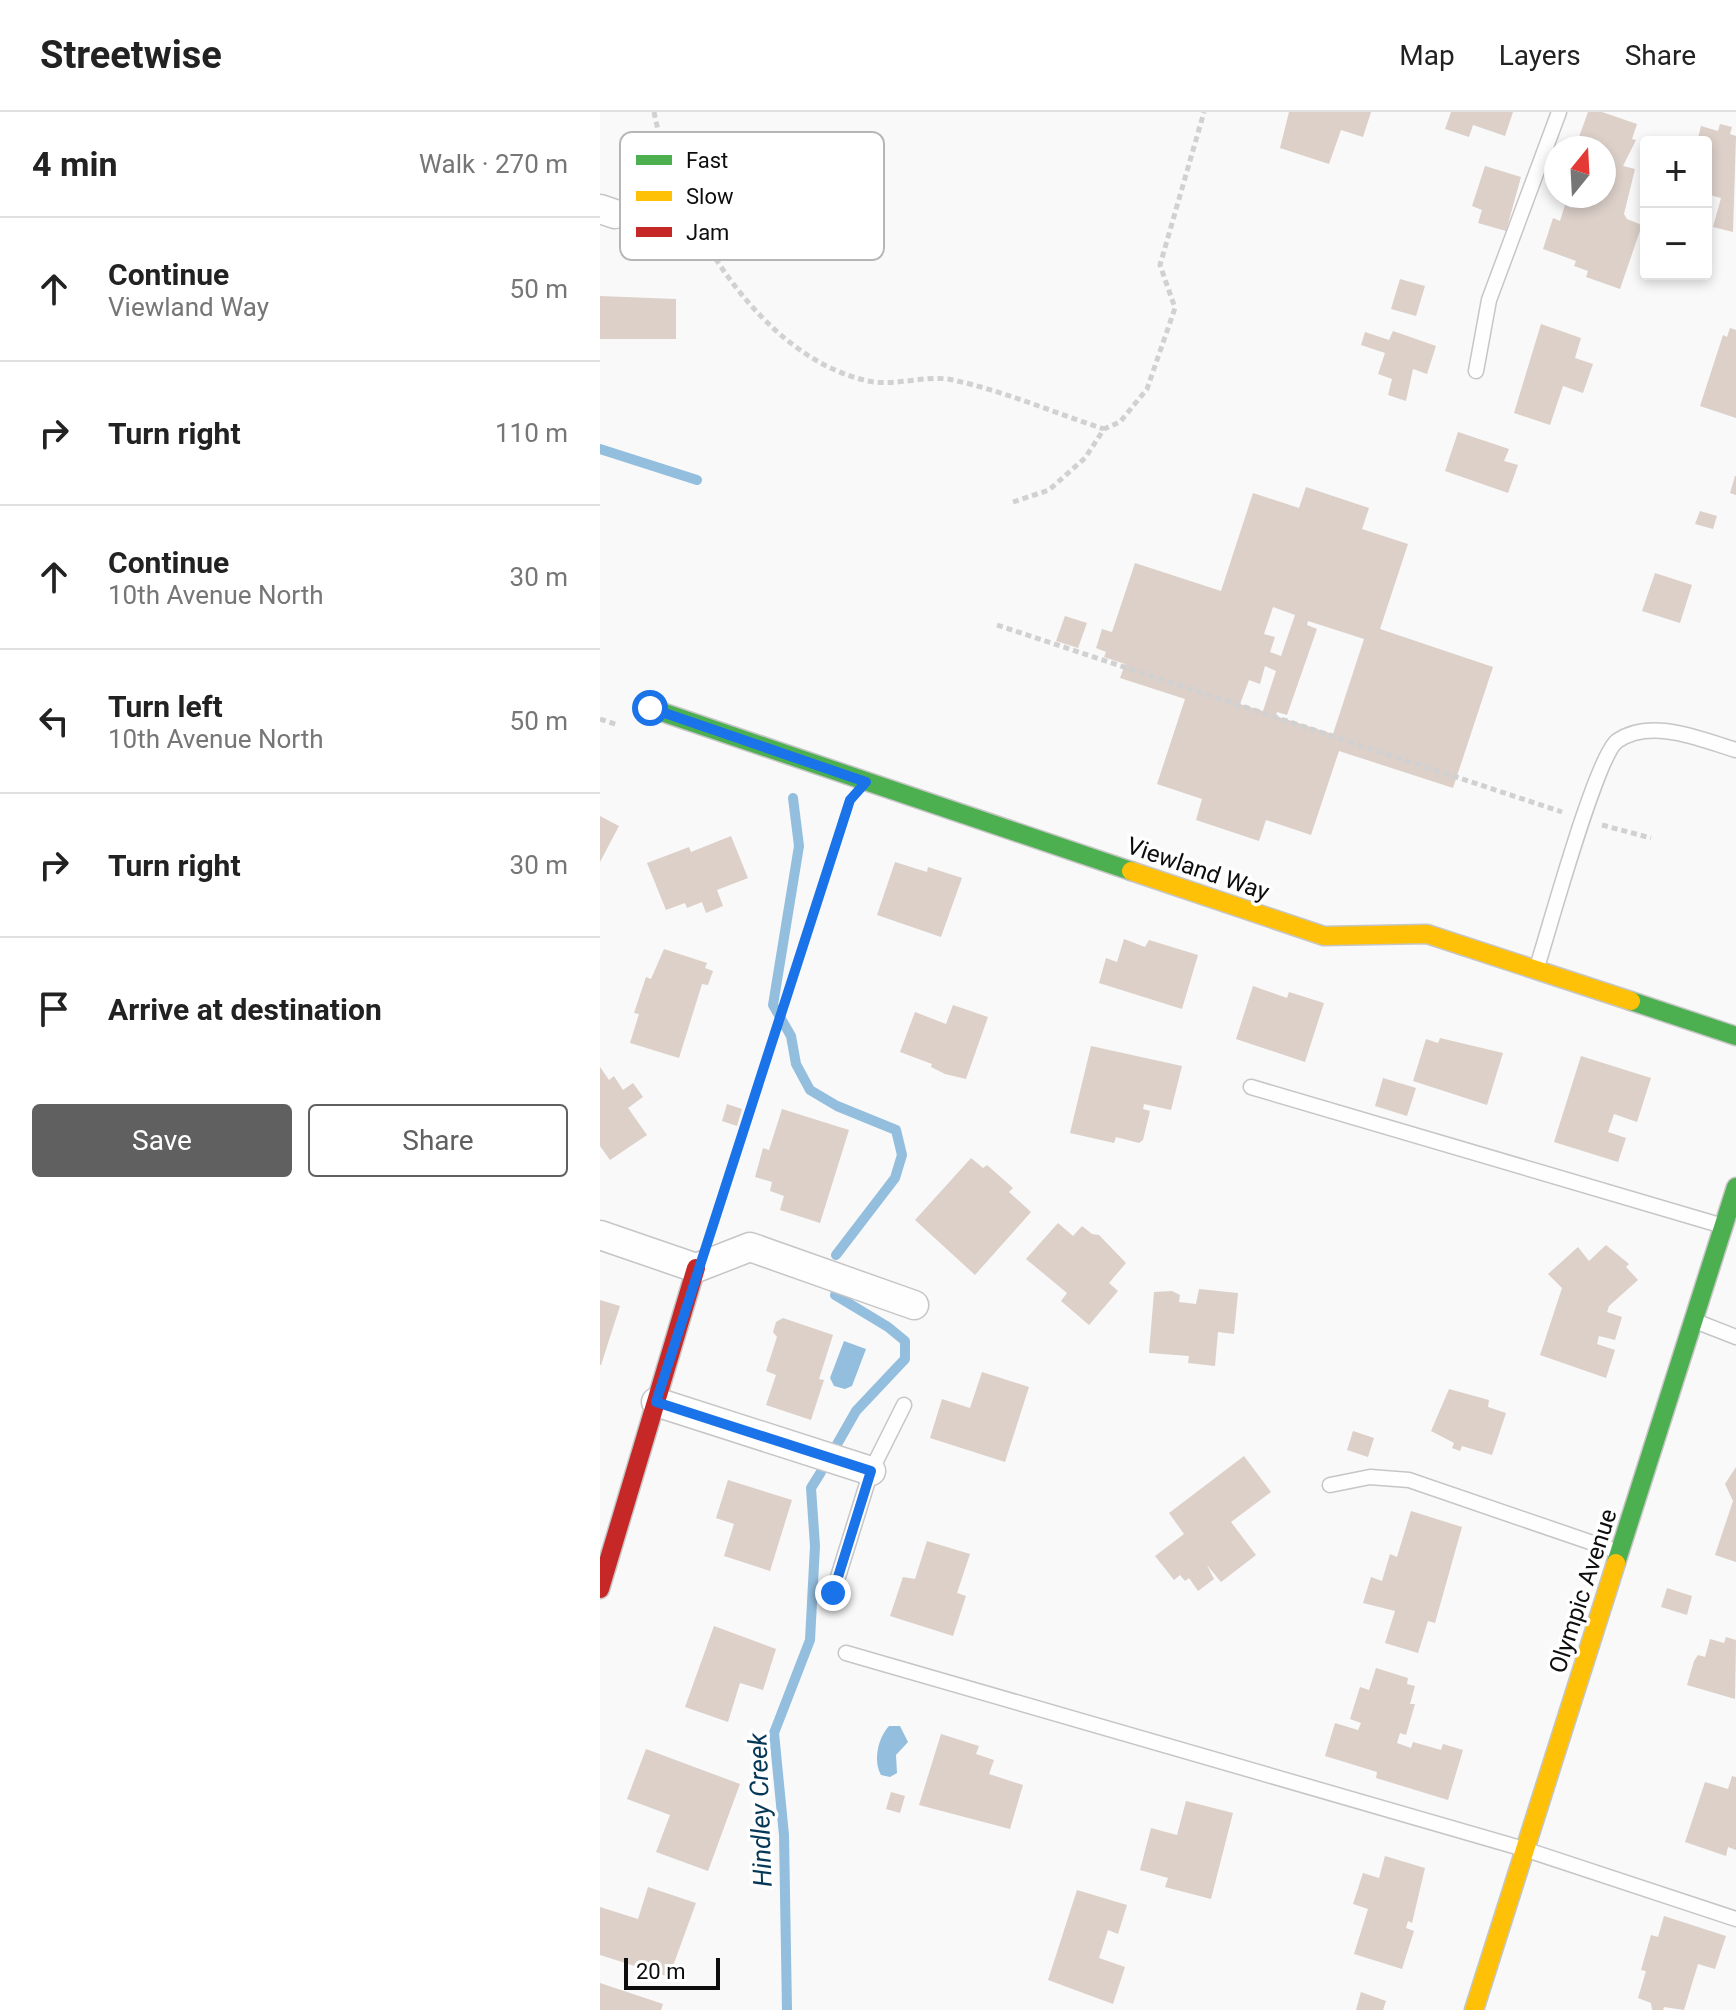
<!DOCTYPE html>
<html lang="en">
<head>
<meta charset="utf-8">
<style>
  body { margin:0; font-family:Roboto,sans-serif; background:#f2f2f2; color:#222 }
  .controls { position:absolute; right:24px; top:24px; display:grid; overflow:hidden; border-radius:8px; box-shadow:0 4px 12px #0003 }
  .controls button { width:72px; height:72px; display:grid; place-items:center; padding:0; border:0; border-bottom:2px solid #e0e0e0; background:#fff; color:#222; font:40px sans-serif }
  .compass { position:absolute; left:944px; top:24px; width:72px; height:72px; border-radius:50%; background:#fff; box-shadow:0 4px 12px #0003; rotate:18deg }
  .scale { position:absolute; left:24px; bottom:20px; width:96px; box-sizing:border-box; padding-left:8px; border:4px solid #0d0d0d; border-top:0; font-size:22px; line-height:28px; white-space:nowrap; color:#0d0d0d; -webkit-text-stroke:6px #fff; paint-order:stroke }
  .stop { position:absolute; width:24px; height:24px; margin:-18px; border:6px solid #1a73e8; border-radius:50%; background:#fff }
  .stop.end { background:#1a73e8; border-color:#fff; box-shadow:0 2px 8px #0008 }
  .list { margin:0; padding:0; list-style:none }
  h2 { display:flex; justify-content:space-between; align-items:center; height:104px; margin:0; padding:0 32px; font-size:34px }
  h2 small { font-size:26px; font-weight:400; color:#767676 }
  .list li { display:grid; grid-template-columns:52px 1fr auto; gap:24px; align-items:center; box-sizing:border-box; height:144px; padding:0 32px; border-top:2px solid #e0e0e0 }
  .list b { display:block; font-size:30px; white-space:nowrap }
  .list p { margin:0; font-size:26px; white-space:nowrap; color:#767676 }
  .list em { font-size:26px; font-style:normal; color:#767676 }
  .actions { display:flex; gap:16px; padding:24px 32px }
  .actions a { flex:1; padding:18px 0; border:2px solid #606060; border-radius:8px; text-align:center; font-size:28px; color:#606060 }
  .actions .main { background:#606060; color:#fff }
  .icon { flex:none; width:44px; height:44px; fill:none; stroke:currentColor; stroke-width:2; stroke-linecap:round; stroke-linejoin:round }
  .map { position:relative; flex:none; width:1136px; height:1898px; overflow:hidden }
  header { display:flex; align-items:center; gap:48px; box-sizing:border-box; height:112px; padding:0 40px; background:#fff; border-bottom:2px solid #e0e0e0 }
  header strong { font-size:38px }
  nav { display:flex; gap:44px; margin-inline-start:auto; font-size:28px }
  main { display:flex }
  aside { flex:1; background:#fff }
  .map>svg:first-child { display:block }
  .water { fill:#93bede }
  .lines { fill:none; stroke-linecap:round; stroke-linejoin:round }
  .stream { stroke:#93bede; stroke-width:10 }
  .building { fill:#dcd0c9; fill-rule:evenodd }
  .lane-casing { stroke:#c6c6c6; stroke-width:17 }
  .street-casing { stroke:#c6c6c6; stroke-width:31 }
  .fast-casing { stroke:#c6c6c6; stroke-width:21 }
  .slow-casing { stroke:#c6c6c6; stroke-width:21 }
  .jam-casing { stroke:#c6c6c6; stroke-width:21 }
  .path { stroke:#d1d1d2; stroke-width:5; stroke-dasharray:6 4; stroke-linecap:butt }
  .lane { stroke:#fefefe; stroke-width:14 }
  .street { stroke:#fefefe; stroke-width:28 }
  .fast { stroke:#4caf50; stroke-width:18 }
  .slow { stroke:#ffc107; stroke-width:18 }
  .jam { stroke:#c62828; stroke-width:18 }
  .route { stroke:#1a73e8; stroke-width:10 }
  .labels { text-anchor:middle; stroke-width:7; stroke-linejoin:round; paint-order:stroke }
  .street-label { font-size:24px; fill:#0d0d0d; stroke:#fff }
  .water-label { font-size:26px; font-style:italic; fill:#053857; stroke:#fff }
  .key { fill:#fff; stroke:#b6b6b6; stroke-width:2 }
  .key-label { font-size:22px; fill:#0d0d0d }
</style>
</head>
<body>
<header>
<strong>Streetwise</strong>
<nav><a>Map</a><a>Layers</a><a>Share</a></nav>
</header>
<main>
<aside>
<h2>4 min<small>Walk · 270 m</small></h2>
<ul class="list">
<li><svg class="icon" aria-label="ahead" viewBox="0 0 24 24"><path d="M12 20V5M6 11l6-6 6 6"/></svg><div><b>Continue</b><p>Viewland Way</p></div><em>50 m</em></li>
<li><svg class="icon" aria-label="right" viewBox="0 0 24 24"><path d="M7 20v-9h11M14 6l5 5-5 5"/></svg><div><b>Turn right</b></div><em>110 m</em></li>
<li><svg class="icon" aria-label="ahead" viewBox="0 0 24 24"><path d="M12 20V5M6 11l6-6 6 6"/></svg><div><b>Continue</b><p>10th Avenue North</p></div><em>30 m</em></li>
<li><svg class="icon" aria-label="left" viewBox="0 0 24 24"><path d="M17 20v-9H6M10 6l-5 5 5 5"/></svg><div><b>Turn left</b><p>10th Avenue North</p></div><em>50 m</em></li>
<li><svg class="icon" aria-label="right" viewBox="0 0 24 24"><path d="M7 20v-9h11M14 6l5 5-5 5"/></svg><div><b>Turn right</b></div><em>30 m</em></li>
<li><svg class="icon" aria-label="arrive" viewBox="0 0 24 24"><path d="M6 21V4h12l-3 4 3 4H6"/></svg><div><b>Arrive at destination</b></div></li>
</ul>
<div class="actions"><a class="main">Save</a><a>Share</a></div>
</aside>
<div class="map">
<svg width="1136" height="1898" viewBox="0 0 1136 1898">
  <rect width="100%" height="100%" fill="#f9f9f9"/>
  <g class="water">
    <polygon points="244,1229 266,1237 252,1274 245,1277 234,1274 230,1266"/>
    <path d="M289 1614H300L308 1630 296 1643 297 1661 290 1665 281 1663C273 1648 278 1626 289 1614Z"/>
  </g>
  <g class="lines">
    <g class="stream">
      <polyline points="0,337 97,368"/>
      <polyline points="193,686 199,734 173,893 191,924 196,952 210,978 237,994 296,1018 302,1043 295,1066 236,1143"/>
      <polyline points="235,1183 288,1215 305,1229 305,1247 256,1299 236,1334"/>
      <polyline points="187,1898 184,1723 174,1621 210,1528 215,1434 211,1376 221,1360"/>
    </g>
  </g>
  <g class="building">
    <polygon points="689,0 771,0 763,25 741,18 729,52 680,36"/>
    <polygon points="851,0 913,0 905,24 873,13 869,25 845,17"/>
    <polygon points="988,0 1002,0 1037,12 1032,27 1036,28 1023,54 1035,57 1024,102 1027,107 1042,113 1020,177 986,165 988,159 974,154 976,149 943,137 953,106 960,109 965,93 972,96 976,84 1004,84 1004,36 975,36"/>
    <polygon points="1120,12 1132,15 1130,22 1136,24 1133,120 1113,115 1121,86 1106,82 1106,30 1097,30 1101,14 1118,19"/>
    <polygon points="885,54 921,65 906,119 878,111 882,98 872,94"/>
    <polygon points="800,167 825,174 816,204 791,197"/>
    <polygon points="0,184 76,187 76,227 0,227"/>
    <polygon points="941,212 981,226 975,246 993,252 983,281 963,274 950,313 914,301"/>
    <polygon points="1130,216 1136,218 1136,306 1100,294 1123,223 1127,225"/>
    <polygon points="793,219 836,234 827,262 813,257 806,289 788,283 792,267 778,262 785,241 761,233 765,220 789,228"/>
    <polygon points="858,320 909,337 904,349 918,353 908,381 845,359"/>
    <polygon points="1135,364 1136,364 1136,383 1130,381"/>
    <path d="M706 375 769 396 762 417 808 432 780 517 893 555 853 676 739 639 711 723 666 708 659 729 596 708 602 687 557 672 585 587 520 566 525 552 504 545 506 540 496 536 502 517 512 520 535 451 621 479 653 381 699 396ZM673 495 695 503 681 544 670 540 675 525 664 522ZM708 509 764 527 733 622 676 604 677 600 687 603 717 517 707 513ZM665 554 676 559 663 599 640 592 649 568 660 572Z"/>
    <polygon points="1100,399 1117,404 1113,417 1095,412"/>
    <polygon points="1055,461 1092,473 1080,511 1042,499"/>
    <polygon points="465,504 487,511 478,536 456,529"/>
    <polygon points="0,704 19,714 0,750"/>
    <polygon points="131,724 148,766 117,778 123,794 106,801 102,790 87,796 85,791 66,798 47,751 89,735 91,740"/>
    <polygon points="295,750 327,760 328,755 362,766 341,825 277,803"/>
    <polygon points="524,827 545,835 549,828 598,843 582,897 499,871 506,846 517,850"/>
    <polygon points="64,837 107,851 105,856 113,859 108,873 102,872 79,946 30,931 39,902 34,901 46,865 51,867"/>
    <polygon points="653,874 687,886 689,880 724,891 705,950 636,927"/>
    <polygon points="353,893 388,905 366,967 345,962 331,955 332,952 300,940 315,900 346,912"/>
    <polygon points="840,926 903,941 887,993 813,969 826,927 838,931"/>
    <polygon points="491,934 582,954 571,998 544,992 543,997 550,999 543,1028 539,1031 516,1025 514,1031 470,1021"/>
    <polygon points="981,944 1051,966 1037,1010 1014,1002 1008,1020 1026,1026 1018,1050 954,1030"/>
    <polygon points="0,955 9,968 14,964 23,978 33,971 43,985 28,996 47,1023 10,1048 0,1034"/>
    <polygon points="783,966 816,976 807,1004 775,994"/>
    <polygon points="127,992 142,997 137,1014 122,1009"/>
    <polygon points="182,997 249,1018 220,1111 180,1098 184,1084 170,1079 172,1070 155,1065 163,1036 169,1038"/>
    <polygon points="371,1046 383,1056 387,1053 413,1076 409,1080 431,1100 375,1163 315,1108"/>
    <polygon points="458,1111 473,1124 482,1114 492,1122 499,1123 526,1151 509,1171 518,1179 489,1213 461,1189 467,1181 426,1147"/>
    <polygon points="1006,1133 1029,1152 1026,1155 1038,1168 1009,1194 1007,1200 1022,1205 1015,1228 999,1224 997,1232 1015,1238 1006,1266 940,1243 962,1176 948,1162 978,1135 989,1149"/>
    <polygon points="599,1177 638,1181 634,1222 618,1220 615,1254 588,1251 589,1244 549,1241 554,1180 572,1179 580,1183 579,1190 596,1192"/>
    <polygon points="0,1188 20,1194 1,1253 0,1253"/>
    <polygon points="183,1206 233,1223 219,1267 224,1268 211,1308 166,1293 176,1263 166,1259 177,1225 173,1220 176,1210"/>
    <polygon points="382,1260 429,1275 405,1350 330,1326 342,1287 370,1296"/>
    <polygon points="849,1277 889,1288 888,1295 906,1301 892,1343 862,1334 860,1339 852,1336 854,1331 831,1319"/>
    <polygon points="753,1319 774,1326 768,1345 747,1338"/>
    <polygon points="644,1344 671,1380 631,1410 656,1443 621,1470 607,1453 614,1467 598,1479 589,1466 585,1469 580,1463 574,1468 555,1444 584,1422 569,1401"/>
    <polygon points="1136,1355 1136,1450 1115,1443 1133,1389 1125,1372"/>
    <polygon points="128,1368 192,1388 170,1459 124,1444 134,1412 116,1406"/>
    <polygon points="811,1399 862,1415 835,1511 828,1509 818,1541 785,1531 795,1499 763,1491 771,1465 782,1469 790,1442 797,1445"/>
    <polygon points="327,1429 370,1442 357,1481 366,1484 353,1524 290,1504 303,1465 315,1467"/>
    <polygon points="1067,1476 1092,1484 1087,1503 1061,1495"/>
    <polygon points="114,1514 176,1537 163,1578 140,1571 128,1610 85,1595"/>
    <polygon points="1126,1525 1136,1528 1135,1587 1087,1573 1094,1549 1098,1543 1105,1545 1110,1527 1124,1531"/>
    <polygon points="776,1556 808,1566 807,1572 815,1574 810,1592 815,1592 806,1623 800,1621 797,1631 811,1636 813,1630 841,1638 843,1632 863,1638 848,1688 776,1666 777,1660 725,1644 735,1611 758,1618 761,1611 750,1607 760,1575 769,1578"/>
    <polygon points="341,1622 379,1634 376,1642 394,1648 389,1662 423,1673 410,1717 319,1693"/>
    <polygon points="46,1637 140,1672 108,1759 56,1740 70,1703 27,1687"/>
    <polygon points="1132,1664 1136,1665 1136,1738 1128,1735 1126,1744 1085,1730 1105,1670 1128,1677"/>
    <polygon points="291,1680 305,1684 300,1701 286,1697"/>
    <polygon points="586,1689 633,1701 611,1787 565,1775 568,1766 540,1758 551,1716 577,1723"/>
    <polygon points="785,1744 825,1756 812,1811 808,1809 806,1816 814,1819 802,1857 754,1842 768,1797 753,1792 763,1761 779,1766"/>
    <polygon points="48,1775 96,1791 69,1865 0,1843 0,1795 38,1807"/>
    <polygon points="477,1778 527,1793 518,1822 508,1818 499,1846 525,1855 513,1892 448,1868"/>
    <polygon points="1064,1804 1126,1824 1115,1857 1098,1852 1084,1898 1064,1895 1063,1898 1052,1898 1051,1891 1038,1886 1046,1859 1041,1858 1051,1823 1058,1825"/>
    <polygon points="0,1871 63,1892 61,1898 0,1898"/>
    <polygon points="761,1880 786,1889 783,1898 756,1898"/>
  </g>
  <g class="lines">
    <g class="lane-casing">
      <g id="lane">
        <polyline points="876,259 889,188 959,0"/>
        <path d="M937 855C949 818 996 645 1017 629 1051 605 1102 628 1136 638"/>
        <polyline points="651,975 1123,1114"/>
        <polyline points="1095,1209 1136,1225"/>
        <polyline points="730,1373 770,1365 809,1368 1016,1439"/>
        <polyline points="233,1481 271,1359 304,1293"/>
        <polyline points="246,1541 924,1737 1136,1807"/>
      </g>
    </g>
    <g class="street-casing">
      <g id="street">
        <polyline points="0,97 15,102"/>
        <polyline points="0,1123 96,1156 150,1135 314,1193"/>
        <polyline points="56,1290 271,1359"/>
      </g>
    </g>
    <g class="fast-casing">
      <g id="fast">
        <polyline points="50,596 531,759"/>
        <polyline points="1031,889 1136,924"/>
        <polyline points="1016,1451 1136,1075"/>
      </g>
    </g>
    <g class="slow-casing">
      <g id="slow">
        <polyline points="531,759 724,824 827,822 1031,889"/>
        <polyline points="874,1898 1016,1451"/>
      </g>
    </g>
    <g class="jam-casing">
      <polyline id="jam" points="0,1477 96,1156"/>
    </g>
    <g class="path">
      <path d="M54 0C74 102 158 245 268 269 296 275 326 262 353 268 404 279 455 301 504 317"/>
      <polyline points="413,390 449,378 485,346 504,317 520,310 547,277 575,196 560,153 604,0"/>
      <polyline points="397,513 962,700"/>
      <polyline points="0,607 18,613"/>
      <polyline points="1002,713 1051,726"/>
      <polyline points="110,1121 246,700"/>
    </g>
    <use href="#lane" class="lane"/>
    <use href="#street" class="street"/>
    <use href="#fast" class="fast"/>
    <use href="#slow" class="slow"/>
    <use href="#jam" class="jam"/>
  </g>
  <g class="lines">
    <polyline class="route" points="50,596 266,670 250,688 56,1290 271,1359 233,1481"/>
  </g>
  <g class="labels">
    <g class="street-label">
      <text transform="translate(598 757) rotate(19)" y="8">Viewland Way</text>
      <text transform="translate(983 1479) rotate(-72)" y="8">Olympic Avenue</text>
    </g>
    <g class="water-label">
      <text transform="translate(160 1698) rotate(-92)" y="9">Hindley Creek</text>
    </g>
  </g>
  <rect x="20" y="20" width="264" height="128" rx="12" class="key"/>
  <rect x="36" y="43" width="36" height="10" fill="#4caf50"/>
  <rect x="36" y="79" width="36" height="10" fill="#ffc107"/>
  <rect x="36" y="115" width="36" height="10" fill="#c62828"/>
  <g class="key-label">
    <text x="86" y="56">Fast</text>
    <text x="86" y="92">Slow</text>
    <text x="86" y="128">Jam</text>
  </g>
</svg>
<div class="controls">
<button>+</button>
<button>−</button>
</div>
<svg class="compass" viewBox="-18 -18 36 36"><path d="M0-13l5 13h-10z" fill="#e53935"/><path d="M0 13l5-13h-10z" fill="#767676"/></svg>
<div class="scale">20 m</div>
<div class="stop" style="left:50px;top:596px"></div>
<div class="stop end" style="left:233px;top:1481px"></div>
</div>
</main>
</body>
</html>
